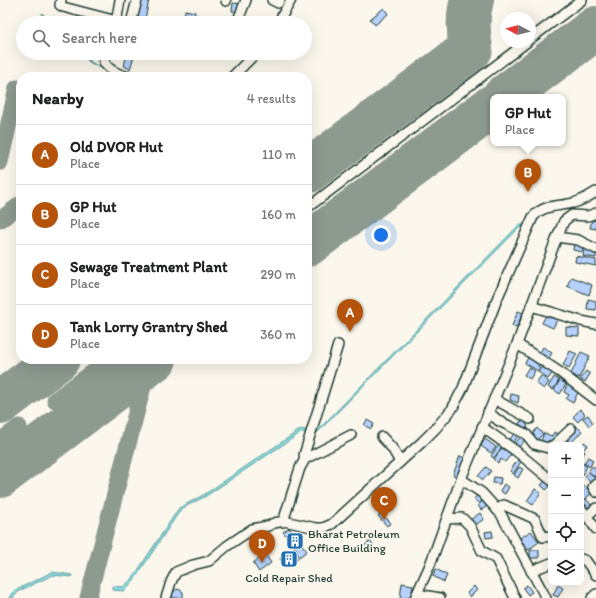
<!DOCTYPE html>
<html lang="en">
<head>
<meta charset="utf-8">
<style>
  body { margin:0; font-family:Itim,sans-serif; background:#f2f2f2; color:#202124 }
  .controls { position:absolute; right:12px; bottom:12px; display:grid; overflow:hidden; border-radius:8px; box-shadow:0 4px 16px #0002 }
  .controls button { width:36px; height:36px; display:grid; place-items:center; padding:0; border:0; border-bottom:1px solid #e0e0e0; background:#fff; color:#202124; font:20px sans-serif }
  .compass { position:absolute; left:500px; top:12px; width:36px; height:36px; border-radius:50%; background:#fff; box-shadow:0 4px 16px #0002; rotate:277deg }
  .you { position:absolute; left:381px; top:235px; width:14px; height:14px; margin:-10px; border:3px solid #fff; border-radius:50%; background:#1a73e8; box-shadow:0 0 0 6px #1a73e833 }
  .badge { display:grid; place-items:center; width:26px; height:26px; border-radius:50%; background:#b45309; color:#fff; font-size:13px; font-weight:700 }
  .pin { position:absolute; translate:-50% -33px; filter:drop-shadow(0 1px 2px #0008) }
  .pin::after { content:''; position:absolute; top:21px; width:14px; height:12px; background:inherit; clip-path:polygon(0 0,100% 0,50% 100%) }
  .popup { position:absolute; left:490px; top:94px; width:76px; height:52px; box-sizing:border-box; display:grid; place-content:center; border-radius:8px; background:#fff; filter:drop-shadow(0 1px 3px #0005); font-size:13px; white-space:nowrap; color:#757577 }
  .popup b { font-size:15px; color:#202124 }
  .popup::after { content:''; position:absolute; left:50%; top:100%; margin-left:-8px; border:8px solid transparent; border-top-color:#fff }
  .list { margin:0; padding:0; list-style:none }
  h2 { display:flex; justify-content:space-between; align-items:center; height:52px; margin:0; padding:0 16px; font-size:17px }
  h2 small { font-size:13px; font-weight:400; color:#757577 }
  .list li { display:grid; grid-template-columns:26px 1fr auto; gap:12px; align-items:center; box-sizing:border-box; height:60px; padding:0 16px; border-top:1px solid #e0e0e0 }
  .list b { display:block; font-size:15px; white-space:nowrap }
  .list p { margin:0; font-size:13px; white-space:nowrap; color:#757577 }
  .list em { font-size:13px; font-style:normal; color:#757577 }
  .icon { flex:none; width:22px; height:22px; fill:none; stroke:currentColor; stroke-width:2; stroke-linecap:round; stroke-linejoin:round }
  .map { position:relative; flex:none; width:596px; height:598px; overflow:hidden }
  .search { position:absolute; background:#fff; box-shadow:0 4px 16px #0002; left:16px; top:16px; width:296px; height:44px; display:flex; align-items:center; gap:10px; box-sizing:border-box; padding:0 14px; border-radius:22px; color:#757577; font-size:15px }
  .panel { position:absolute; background:#fff; box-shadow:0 4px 16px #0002; left:16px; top:72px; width:296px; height:292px; border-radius:16px }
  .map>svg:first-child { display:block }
  .water { fill:#8adce2; stroke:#5f9c9c }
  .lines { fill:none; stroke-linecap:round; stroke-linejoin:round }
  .stream { stroke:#5f9c9c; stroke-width:2 }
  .taxiway { stroke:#8d9a90; stroke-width:17 }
  .runway { stroke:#8d9a90; stroke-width:44 }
  .building { fill:#b6d1fe; stroke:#1f3d34 }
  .minor-casing { stroke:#1f3d34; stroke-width:12 }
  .minor { stroke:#fbf7ec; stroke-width:9 }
  .labels { text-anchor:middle; stroke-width:4; stroke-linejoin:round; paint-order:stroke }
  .poi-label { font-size:12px; fill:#1f3d34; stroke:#fbf7ec; text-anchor:start }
</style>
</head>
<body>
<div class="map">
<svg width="596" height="598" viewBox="0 0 596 598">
  <rect width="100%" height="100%" fill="#fbf7ec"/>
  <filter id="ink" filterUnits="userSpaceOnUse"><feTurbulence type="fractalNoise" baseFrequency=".025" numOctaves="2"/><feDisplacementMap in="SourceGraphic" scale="8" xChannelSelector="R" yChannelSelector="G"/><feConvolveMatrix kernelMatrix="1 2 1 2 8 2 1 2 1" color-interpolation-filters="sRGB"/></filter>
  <g filter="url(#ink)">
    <g class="water">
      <polygon points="519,225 523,225 522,227 519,228 315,435 302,432 206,496 181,509 134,580 124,591 112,590 112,586 123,587 132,579 179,508 205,494 301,429 315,433"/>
      <polygon points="52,572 72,575 71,577 53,575 19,591 13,598 10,598 14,591"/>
    </g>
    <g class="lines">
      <g class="stream">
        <polyline points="42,14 51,23"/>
        <polyline points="81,53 90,62 106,71"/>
      </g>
      <g class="taxiway">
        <polyline points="0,162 17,88"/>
        <polyline points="0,220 21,204"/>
        <polyline points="55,400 111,359"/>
        <polyline points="0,441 19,427"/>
        <polyline points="88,598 147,371 141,363 134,359"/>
      </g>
      <g class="runway">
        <polyline points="504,97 596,28"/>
        <path d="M307 172 471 49C468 32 467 16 472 0"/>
        <polyline points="307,245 493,106"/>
        <polyline points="0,403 58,359"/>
        <polyline points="0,476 155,359"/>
      </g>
    </g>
    <g class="building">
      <polygon points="140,0 149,0 145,19 137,18"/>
      <polygon points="233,3 241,4 239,12 232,11"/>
      <polygon points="384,8 388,14 375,25 370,19"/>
      <polygon points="185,10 195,12 194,23 184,23"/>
      <polygon points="147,18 170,21 170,23 147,23"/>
      <polygon points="127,54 134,56 130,69 124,66"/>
      <polygon points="592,220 596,221 596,229 590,228"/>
      <polygon points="574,243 584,245 582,252 573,250"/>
      <polygon points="584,249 596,251 596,258 583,256"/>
      <polygon points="576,256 596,260 596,266 575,262"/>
      <polygon points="571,277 592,285 589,295 567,286"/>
      <polygon points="588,299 596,301 596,310 587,309"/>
      <polygon points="518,311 523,313 516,328 512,326"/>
      <polygon points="546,315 557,320 553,328 542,323"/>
      <polygon points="566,327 579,328 579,336 566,335"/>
      <polygon points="543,347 552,353 547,361 538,356"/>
      <polygon points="570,351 577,354 569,368 563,365"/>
      <polygon points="581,352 590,356 579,378 571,374"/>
      <polygon points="530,354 541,361 538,366 540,368 538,371 525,363"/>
      <polygon points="544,364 554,371 548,379 538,372"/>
      <polygon points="529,367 535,371 530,379 524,375"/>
      <polygon points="586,371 590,374 585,382 580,379"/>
      <polygon points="541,376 549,382 544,389 536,383"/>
      <polygon points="554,377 559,380 553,390 548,387"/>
      <polygon points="560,380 566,384 560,394 554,390"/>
      <polygon points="569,381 579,390 573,403 566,399 569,395 564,392"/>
      <polygon points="511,394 519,396 518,403 510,400"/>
      <polygon points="580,409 585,414 578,422 573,417"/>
      <polygon points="588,415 593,423 589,426 583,418"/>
      <polygon points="367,420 374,424 371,429 364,425"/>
      <polygon points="524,420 528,427 523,430 519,423"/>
      <polygon points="576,426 582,431 571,443 565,438"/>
      <polygon points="537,428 543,434 537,440 532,435"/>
      <polygon points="515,432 519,434 512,445 508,442"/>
      <polygon points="554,432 558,434 554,442 549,440 547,444 541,441 544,433 552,436"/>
      <polygon points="522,435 526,439 517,449 513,446"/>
      <polygon points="485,439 496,447 491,453 481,446"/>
      <polygon points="584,442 588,445 583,450 585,452 581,457 581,446"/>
      <polygon points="500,443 503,445 494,458 491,456"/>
      <polygon points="504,445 513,452 505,462 501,459 498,463 494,459"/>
      <polygon points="460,456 465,458 459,477 453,475"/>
      <polygon points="588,457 593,460 590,467 584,463"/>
      <polygon points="519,458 522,460 513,474 510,471"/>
      <polygon points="582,463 587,466 583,475 581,475"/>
      <polygon points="593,466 596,469 596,478 588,471"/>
      <polygon points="486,467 491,471 483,480 478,476"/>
      <polygon points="519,467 523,469 518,478 514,475"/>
      <polygon points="589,472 596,479 592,484 585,477"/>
      <polygon points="494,477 501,478 500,484 493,483"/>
      <polygon points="545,481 550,486 546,490 541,485"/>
      <polygon points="504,484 509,487 505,494 500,491"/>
      <polygon points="584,486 592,492 586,499 581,495 581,490"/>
      <polygon points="535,489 541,493 533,505 527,501"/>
      <polygon points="479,493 484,499 479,504 474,499"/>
      <polygon points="485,499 489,505 481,510 478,505"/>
      <polygon points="586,499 594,508 590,512 582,503"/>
      <polygon points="381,513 391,523 387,526 378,516"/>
      <polygon points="480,513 484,519 474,526 470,520"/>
      <polygon points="289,528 307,551 299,557 295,552 297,550 283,532"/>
      <polygon points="492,531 493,537 486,538 485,532"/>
      <polygon points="531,531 539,542 528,550 520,538"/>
      <polygon points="370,541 373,545 367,551 363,547"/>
      <polygon points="291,550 298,559 287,567 280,559"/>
      <rect x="530" y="550" width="9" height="8"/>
      <polygon points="265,554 271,563 259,572 253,563"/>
      <polygon points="436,569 447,575 444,582 433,576"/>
      <polygon points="402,583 413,585 411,598 400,598"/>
      <polygon points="527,585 532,592 528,595 523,588"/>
      <polygon points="558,585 563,588 558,597 553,595"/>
      <polygon points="474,586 477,590 470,597 467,593"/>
      <polygon points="177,589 180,590 183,592 183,598 173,598 172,593"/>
    </g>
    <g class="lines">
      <g class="minor-casing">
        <g id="minor">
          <polyline points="61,0 60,5 63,7 117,21"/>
          <polyline points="226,0 226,1"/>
          <polyline points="272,0 278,3 280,0"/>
          <polyline points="238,20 246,0"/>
          <polyline points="116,23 120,0"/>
          <polyline points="131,23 137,0"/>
          <polyline points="278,23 291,0"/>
          <polyline points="530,39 582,0"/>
          <path d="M107 53 104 62C109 71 119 74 129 77"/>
          <polyline points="232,77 256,53"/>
          <polyline points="307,208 527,42"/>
          <polyline points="557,237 578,240 596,249"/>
          <polyline points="531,306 581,321 596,324"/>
          <polyline points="517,344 561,373 596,400"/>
          <polyline points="494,399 530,419"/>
          <polyline points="488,412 499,421 526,434 534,444 548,448 551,446"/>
          <polyline points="482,427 516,451 551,480"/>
          <polyline points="382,437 392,448 400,462"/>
          <polyline points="554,445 571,429"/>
          <polyline points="305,459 304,455 338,345"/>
          <polyline points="461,479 482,493 501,514 546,598"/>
          <polyline points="596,484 593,487 596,492"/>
          <polyline points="581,508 596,529"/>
          <polyline points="497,510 504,505 535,519 543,537 551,536"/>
          <polyline points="587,516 596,508"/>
          <polyline points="447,519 462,518 470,526 482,551 496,559 515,598"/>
          <polyline points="283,522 300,468 305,459 351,435"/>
          <polyline points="581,559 586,561 596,575"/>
          <polyline points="531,571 551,563"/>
          <polyline points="417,594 440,598"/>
          <path d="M166 598 171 582 176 572 193 565 209 561 227 546 252 529 268 526 274 523 284 521 316 528H323L332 524 422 442 436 428 452 409 463 388 497 299 533 217C544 204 558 207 573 203 582 201 589 196 596 192"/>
          <polyline points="415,598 430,565 461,479 517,344 554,245 564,221 572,215 588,216 596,213"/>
          <polyline points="592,598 596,594"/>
        </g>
      </g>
      <use href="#minor" class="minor"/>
    </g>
  </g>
  <defs>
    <g id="building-square" transform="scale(0.9)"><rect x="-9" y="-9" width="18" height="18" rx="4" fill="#1f6fb2" stroke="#fbf7ec"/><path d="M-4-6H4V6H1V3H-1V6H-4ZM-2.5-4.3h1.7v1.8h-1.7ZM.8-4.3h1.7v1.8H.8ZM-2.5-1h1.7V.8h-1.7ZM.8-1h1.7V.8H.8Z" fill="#fff"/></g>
  </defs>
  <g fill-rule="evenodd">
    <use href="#building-square" x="295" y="541"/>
    <use href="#building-square" x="289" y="559"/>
  </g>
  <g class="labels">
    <g class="poi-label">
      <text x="308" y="538">Bharat Petroleum<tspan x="308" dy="14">Office Building</tspan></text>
      <text x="289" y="582" text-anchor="middle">Cold Repair Shed</text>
    </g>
  </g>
</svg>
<div class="controls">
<button>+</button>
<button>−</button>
<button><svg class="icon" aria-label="locate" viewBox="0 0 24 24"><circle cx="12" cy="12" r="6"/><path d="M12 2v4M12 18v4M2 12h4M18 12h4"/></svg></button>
<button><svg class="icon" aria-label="layers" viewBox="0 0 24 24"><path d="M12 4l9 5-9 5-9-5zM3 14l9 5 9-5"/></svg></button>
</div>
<svg class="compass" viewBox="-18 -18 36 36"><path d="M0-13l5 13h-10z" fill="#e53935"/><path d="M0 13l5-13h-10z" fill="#757577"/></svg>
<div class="you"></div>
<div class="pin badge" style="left:350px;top:332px">A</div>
<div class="pin badge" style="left:528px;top:192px">B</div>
<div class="popup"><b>GP Hut</b>Place</div>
<div class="pin badge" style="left:384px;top:520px">C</div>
<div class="pin badge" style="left:262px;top:563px">D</div>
<div class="search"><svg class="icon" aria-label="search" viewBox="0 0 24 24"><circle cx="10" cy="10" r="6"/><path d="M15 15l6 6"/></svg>Search here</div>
<section class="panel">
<h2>Nearby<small>4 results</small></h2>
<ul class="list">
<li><span class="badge">A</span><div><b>Old DVOR Hut</b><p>Place</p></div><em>110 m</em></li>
<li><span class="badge">B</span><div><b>GP Hut</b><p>Place</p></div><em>160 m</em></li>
<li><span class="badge">C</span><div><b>Sewage Treatment Plant</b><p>Place</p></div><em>290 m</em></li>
<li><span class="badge">D</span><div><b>Tank Lorry Grantry Shed</b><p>Place</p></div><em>360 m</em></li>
</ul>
</section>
</div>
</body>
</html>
